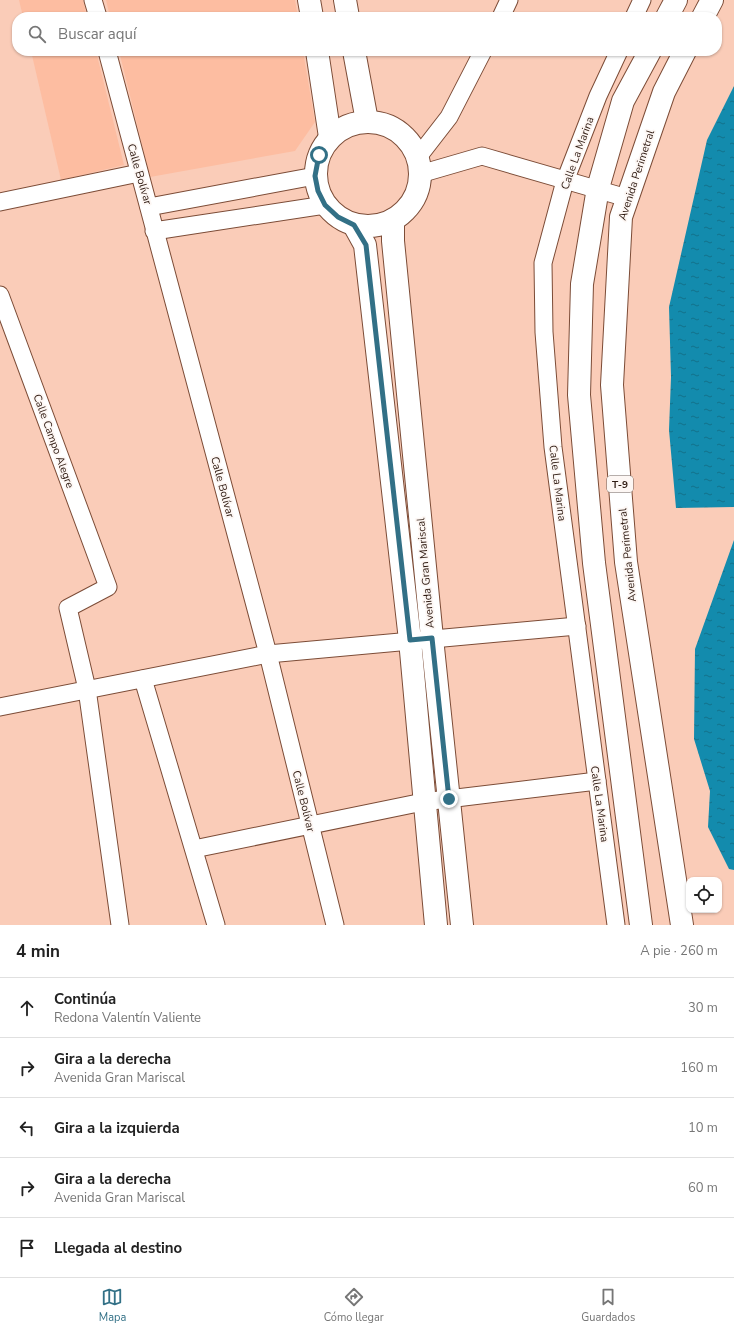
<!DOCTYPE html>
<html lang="es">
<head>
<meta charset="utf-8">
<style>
  body { margin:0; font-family:"Nunito Sans",sans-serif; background:#f2f2f2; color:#222 }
  .controls { position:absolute; right:12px; bottom:12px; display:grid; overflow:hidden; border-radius:8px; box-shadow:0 1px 3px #0004 }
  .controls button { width:36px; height:36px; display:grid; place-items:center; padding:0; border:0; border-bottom:1px solid #e0e0e0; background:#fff; color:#222; font:20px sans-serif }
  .stop { position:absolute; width:12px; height:12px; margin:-9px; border:3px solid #327086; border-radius:50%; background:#fff }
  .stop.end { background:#327086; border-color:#fff; box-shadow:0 1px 4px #0008 }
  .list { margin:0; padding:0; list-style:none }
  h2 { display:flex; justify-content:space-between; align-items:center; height:52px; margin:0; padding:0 16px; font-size:17px }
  h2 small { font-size:13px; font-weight:400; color:#767676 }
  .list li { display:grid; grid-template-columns:26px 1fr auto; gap:12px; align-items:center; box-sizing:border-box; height:60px; padding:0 16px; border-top:1px solid #e0e0e0 }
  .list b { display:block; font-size:15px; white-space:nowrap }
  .list p { margin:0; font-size:13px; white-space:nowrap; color:#767676 }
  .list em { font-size:13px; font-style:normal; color:#767676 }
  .icon { flex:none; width:22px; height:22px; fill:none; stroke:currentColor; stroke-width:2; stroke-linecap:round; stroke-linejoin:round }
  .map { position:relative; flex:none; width:734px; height:925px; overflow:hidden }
  .search { position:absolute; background:#fff; box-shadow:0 1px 3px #0004; left:12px; right:12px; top:12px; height:44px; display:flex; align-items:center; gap:10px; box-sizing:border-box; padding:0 14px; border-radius:16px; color:#767676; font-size:15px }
  .sheet { height:352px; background:#fff }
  nav { display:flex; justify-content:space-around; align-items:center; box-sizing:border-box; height:56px; border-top:1px solid #e0e0e0; background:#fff; font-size:11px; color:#767676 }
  nav a { display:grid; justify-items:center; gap:2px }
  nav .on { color:#327086 }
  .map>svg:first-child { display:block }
  .built { fill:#fdbda1 }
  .water { fill:url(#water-ripples) }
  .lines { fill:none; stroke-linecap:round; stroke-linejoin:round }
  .street-casing { stroke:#7c4c37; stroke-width:19 }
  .secondary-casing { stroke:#7c4c37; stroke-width:24 }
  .primary-casing { stroke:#7c4c37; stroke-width:24 }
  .street { stroke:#fff; stroke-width:17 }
  .secondary { stroke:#fff; stroke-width:22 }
  .primary { stroke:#fff; stroke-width:22 }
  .route { stroke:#327086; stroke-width:5 }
  .labels { text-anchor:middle; stroke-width:3.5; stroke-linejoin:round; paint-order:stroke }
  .shield { fill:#fdf7f4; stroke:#6d5d56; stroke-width:1 }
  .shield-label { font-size:10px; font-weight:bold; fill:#2f1b12 }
  .street-label { font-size:11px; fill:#2f1b12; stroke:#fdf7f4 }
</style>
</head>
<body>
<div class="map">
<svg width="734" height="925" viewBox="0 0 734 925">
  <defs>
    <pattern id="water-ripples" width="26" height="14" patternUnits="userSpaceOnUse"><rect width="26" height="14" fill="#138bad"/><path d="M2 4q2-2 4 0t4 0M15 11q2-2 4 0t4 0" fill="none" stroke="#12718b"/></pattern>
  </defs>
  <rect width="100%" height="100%" fill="#faccb8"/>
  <g class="built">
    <polygon points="19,0 83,0 87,17 23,17"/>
    <polygon points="106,0 295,0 298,17 110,17"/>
    <polygon points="31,51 96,51 124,165 61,180"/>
    <polygon points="119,51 303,51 315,122 295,151 150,177"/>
  </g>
  <g class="water">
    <polygon points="734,86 734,507 676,508 669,430 671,377 669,307 707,140"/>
    <polygon points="734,540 734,870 729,869 708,827 710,791 694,739 695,649"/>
  </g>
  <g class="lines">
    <g class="street-casing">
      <g id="street">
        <polyline points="93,0 98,17"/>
        <polyline points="501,17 509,0"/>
        <polyline points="634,17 642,0"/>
        <polyline points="107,51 268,654 335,925"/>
        <polyline points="418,157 449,117 483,51"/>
        <polyline points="420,174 482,156 627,198"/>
        <polyline points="0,202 139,173"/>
        <polyline points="149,207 315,176"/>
        <polyline points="154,231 325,205"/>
        <polyline points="0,295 108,587 68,608 87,689 120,925"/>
        <polyline points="143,679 216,925"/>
        <polyline points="0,707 268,654 577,626"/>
        <polyline points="194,849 423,802 597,781"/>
        <polyline points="616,925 553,447 544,332 543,263 565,181 598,96 619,51"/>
      </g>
    </g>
    <g class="secondary-casing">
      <g id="secondary">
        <polyline points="309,0 312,17"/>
        <polyline points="345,0 348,17"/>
        <polyline points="317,51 330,137"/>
        <polyline points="354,51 367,121"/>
        <circle cx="368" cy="174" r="52"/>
        <polyline points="393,220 393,241 432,638 462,925"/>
        <polyline points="354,225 365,245 410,640 436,925"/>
      </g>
    </g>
    <g class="primary-casing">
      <g id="primary">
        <polyline points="667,17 676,0"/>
        <polyline points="703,17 712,0"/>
        <polyline points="641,925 594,563 579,395 582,284 598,188 623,101 650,51"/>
        <polyline points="682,925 626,562 612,385 621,217 664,92 685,51"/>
      </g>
    </g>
    <use href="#street" class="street"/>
    <use href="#secondary" class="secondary"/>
    <use href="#primary" class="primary"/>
  </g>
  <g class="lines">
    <polyline class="route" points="319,155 315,176 318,191 325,205 338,217 354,225 366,245 410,640 432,638 449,799"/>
  </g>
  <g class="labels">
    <rect class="shield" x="607" y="476" width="26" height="16" rx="3"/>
    <g class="shield-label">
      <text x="620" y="488">T-9</text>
    </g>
    <g class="street-label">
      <text transform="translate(577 153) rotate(-70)" y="4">Calle La Marina</text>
      <text transform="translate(140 174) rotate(74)" y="4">Calle Bolívar</text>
      <text transform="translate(636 175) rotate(-72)" y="4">Avenida Perimetral</text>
      <text transform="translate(54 441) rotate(70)" y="4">Calle Campo Alegre</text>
      <text transform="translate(558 483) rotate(83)" y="4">Calle La Marina</text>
      <text transform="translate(223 487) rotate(75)" y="4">Calle Bolívar</text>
      <text transform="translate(627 555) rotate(-96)" y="4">Avenida Perimetral</text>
      <text transform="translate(425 573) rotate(-95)" y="4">Avenida Gran Mariscal</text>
      <text transform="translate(304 801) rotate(76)" y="4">Calle Bolívar</text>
      <text transform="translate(600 804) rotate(82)" y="4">Calle La Marina</text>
    </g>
  </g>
</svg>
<div class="controls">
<button><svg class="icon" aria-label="locate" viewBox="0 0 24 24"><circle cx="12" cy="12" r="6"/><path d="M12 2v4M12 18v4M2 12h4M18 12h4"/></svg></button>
</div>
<div class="stop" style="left:319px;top:155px"></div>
<div class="stop end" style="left:449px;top:799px"></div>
<div class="search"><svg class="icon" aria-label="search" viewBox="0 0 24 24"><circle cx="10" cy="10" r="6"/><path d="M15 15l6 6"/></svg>Buscar aquí</div>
</div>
<section class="sheet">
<h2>4 min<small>A pie · 260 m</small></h2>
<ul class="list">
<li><svg class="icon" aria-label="ahead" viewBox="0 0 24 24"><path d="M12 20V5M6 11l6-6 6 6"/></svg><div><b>Continúa</b><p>Redona Valentín Valiente</p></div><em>30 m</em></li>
<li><svg class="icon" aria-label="right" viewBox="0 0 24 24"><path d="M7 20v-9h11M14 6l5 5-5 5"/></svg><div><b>Gira a la derecha</b><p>Avenida Gran Mariscal</p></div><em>160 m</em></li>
<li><svg class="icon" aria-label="left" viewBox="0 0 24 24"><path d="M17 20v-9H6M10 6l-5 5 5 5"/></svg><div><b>Gira a la izquierda</b></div><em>10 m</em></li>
<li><svg class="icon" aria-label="right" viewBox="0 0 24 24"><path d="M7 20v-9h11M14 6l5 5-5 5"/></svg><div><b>Gira a la derecha</b><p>Avenida Gran Mariscal</p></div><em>60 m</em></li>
<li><svg class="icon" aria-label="arrive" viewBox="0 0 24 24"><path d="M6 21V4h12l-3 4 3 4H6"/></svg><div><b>Llegada al destino</b></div></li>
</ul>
</section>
<nav>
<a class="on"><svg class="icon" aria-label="map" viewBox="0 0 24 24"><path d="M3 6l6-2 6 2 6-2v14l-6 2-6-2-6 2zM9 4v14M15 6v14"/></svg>Mapa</a>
<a><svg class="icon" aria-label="directions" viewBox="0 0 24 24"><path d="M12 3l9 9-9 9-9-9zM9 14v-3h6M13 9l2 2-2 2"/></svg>Cómo llegar</a>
<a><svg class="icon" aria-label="saved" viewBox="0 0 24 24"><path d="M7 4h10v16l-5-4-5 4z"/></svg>Guardados</a>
</nav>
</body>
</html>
